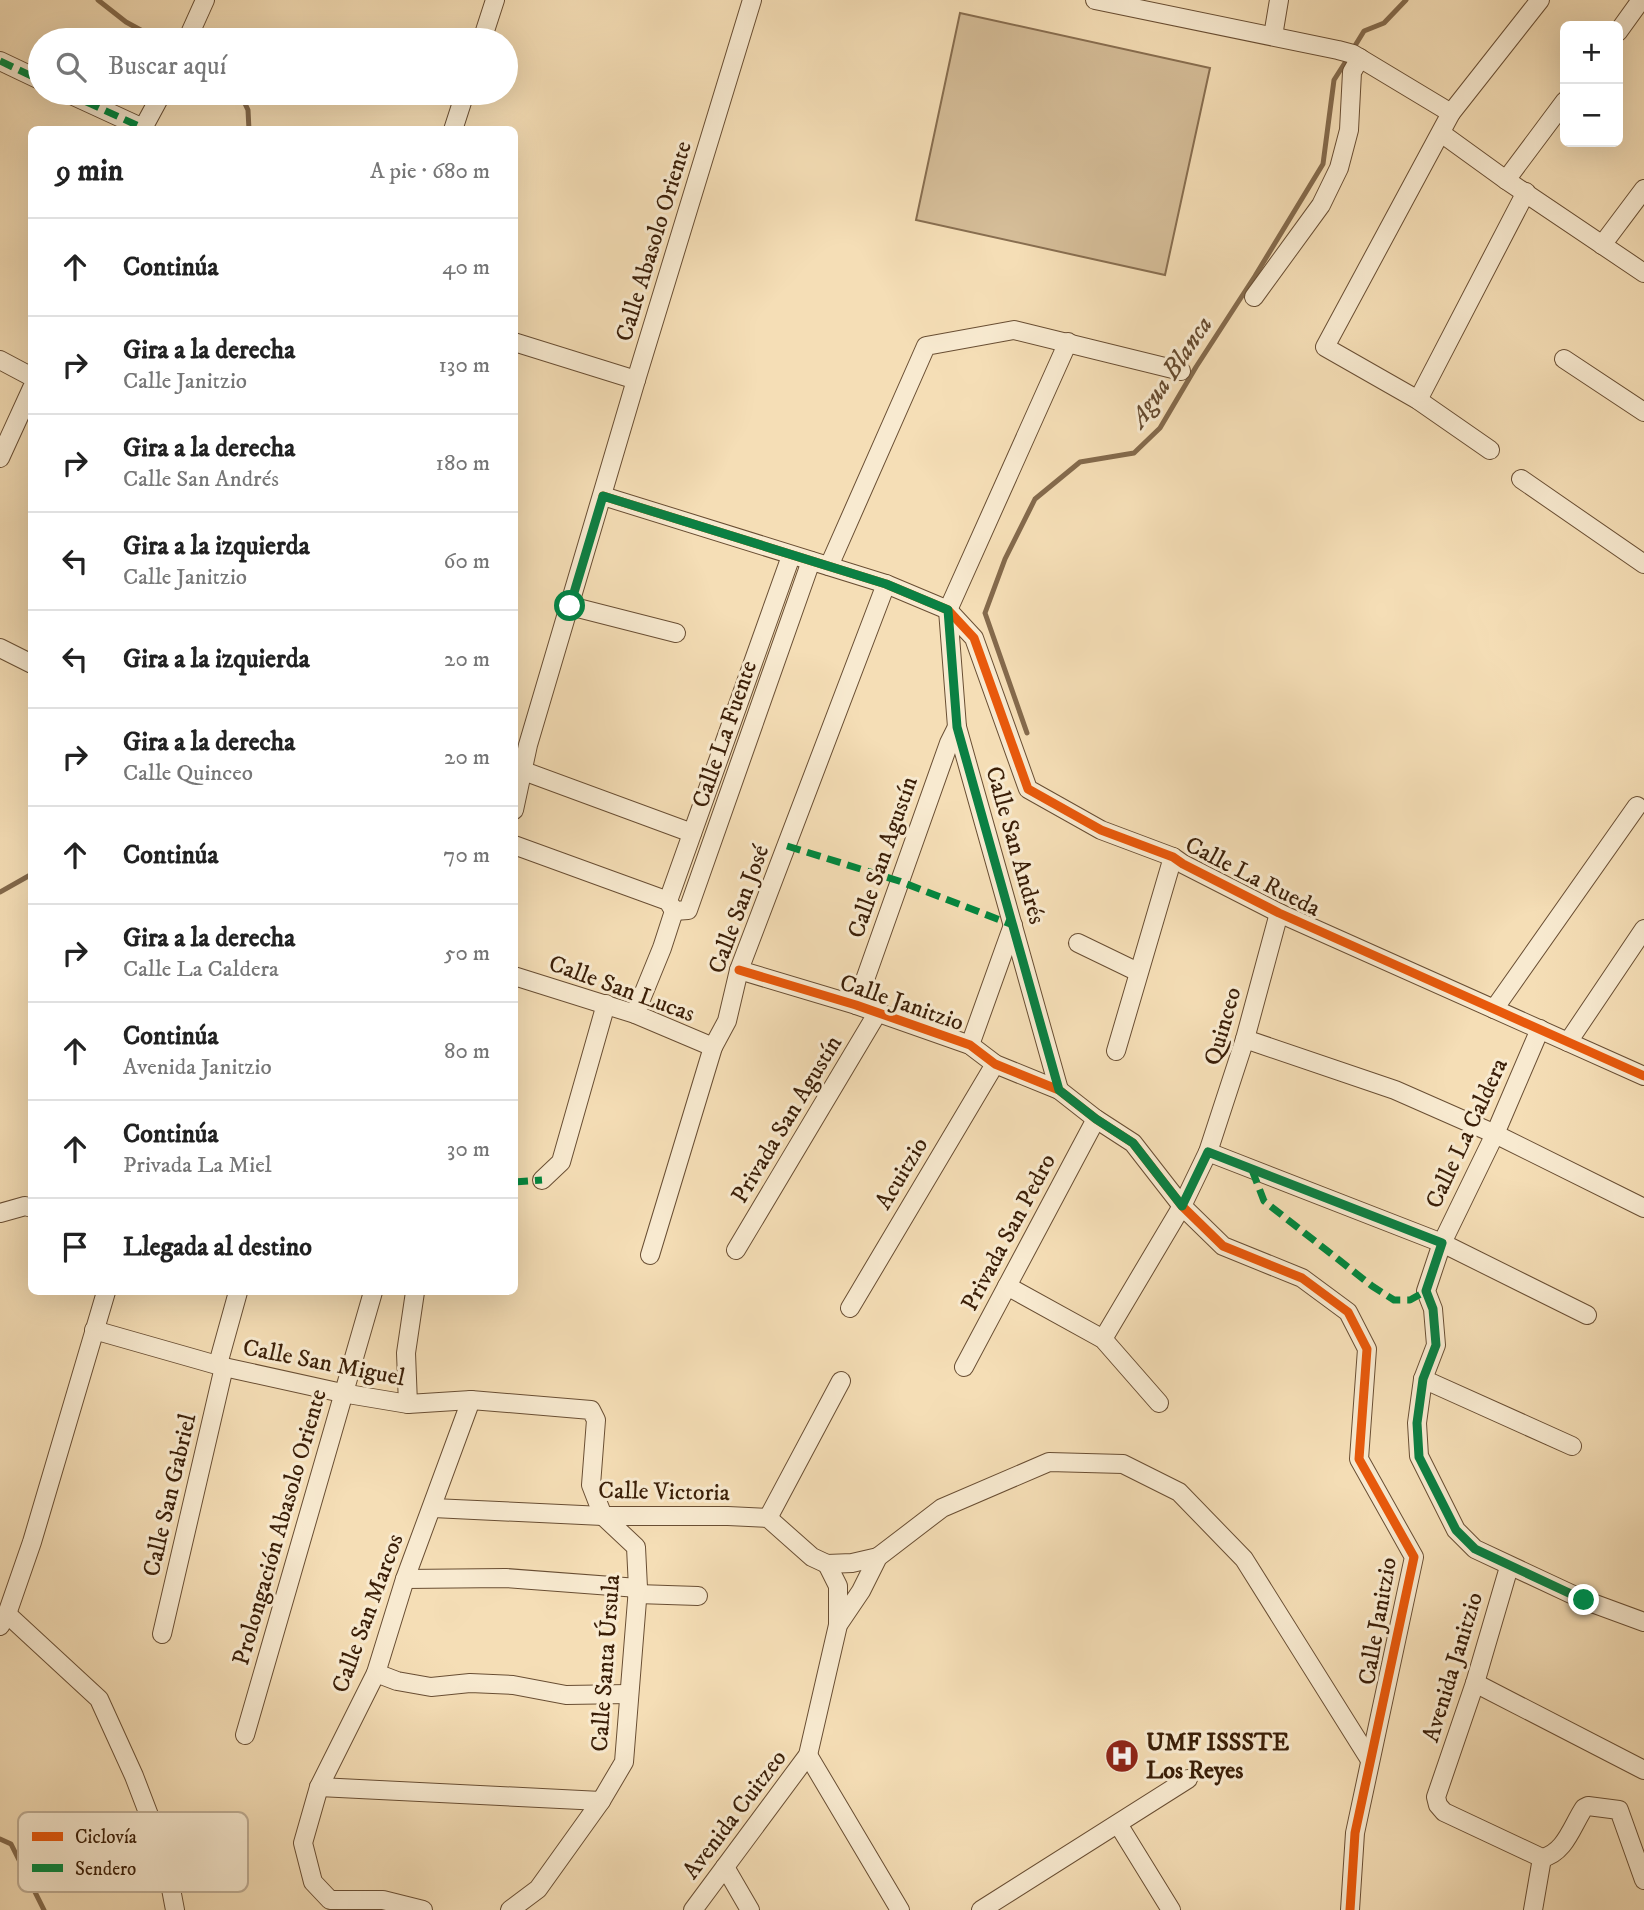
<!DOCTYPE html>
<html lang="es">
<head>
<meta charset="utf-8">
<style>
  body { margin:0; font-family:"IM FELL DW Pica",serif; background:#f6f6f6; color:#222 }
  .controls { position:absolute; right:21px; top:21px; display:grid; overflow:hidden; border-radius:10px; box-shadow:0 7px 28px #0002 }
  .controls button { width:63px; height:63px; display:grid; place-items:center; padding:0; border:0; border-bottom:2px solid #e0e0e0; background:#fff; color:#222; font:35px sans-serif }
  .stop { position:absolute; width:21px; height:21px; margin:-16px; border:5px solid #0b8043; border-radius:50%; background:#fff }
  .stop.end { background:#0b8043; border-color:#fff; box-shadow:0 2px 7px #0008 }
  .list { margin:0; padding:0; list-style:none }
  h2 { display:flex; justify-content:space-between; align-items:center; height:91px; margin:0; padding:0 28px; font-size:30px }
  h2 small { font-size:23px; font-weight:400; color:#767676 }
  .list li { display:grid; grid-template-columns:46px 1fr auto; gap:21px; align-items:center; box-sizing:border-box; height:98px; padding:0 28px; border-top:2px solid #e0e0e0 }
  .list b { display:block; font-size:26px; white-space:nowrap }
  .list p { margin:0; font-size:23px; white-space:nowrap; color:#767676 }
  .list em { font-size:23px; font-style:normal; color:#767676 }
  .icon { flex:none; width:38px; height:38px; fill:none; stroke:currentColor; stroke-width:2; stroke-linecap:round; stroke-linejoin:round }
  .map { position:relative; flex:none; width:1644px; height:1910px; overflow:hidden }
  .search { position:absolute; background:#fff; box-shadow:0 7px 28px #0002; left:28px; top:28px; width:490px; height:77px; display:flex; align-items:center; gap:18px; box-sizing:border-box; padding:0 24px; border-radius:38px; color:#767676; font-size:26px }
  .panel { position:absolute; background:#fff; box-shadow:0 7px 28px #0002; left:28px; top:126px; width:490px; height:1169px; border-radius:10px }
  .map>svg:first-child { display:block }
  .green { fill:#d5bd98; stroke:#886e50; stroke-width:2 }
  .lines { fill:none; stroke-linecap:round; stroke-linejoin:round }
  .stream { stroke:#846a4c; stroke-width:5 }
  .minor-casing { stroke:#694e33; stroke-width:20 }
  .minor { stroke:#f8ead0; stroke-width:18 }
  .quiet { stroke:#00873e; stroke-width:7; stroke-dasharray:14 7; stroke-linecap:butt }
  .cycleway-casing { stroke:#f8ead0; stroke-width:13 }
  .cycleway { stroke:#e8590c; stroke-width:9 }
  .route { stroke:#0b8043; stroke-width:9 }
  .labels { text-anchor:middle; stroke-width:6; stroke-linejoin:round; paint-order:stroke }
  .street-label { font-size:24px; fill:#3a1e07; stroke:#f8ead0 }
  .poi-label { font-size:24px; font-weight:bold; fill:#3a1e07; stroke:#f8ead0; text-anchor:start }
  .water-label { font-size:26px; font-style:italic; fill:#654a2f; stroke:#f8ead0 }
  .key { fill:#f8ead0; stroke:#bfad94; stroke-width:2 }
  .key-label { font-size:19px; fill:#3a1e07 }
</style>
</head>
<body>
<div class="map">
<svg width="1644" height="1910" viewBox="0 0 1644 1910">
  <rect width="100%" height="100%" fill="#f5deb6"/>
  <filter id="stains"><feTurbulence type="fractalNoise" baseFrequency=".00286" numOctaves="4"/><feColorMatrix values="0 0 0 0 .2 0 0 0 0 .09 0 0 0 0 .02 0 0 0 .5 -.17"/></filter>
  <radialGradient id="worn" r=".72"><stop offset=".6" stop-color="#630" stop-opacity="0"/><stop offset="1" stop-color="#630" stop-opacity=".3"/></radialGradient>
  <polygon class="green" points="960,13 1210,68 1165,275 916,220"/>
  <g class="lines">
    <g class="stream">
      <polyline points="98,0 126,22 159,40"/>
      <polyline points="1353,49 1364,31 1384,23 1406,0"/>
      <polyline points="240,93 248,110 249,130"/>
      <polyline points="1027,733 985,613 1005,559 1035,499 1080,462 1134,453 1160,428 1196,367 1255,276 1323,164 1334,80 1348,58"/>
      <polyline points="0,892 32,874"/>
      <polyline points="0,1839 11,1844 44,1910"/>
    </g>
    <g class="minor-casing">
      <g id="minor">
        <polyline points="1095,0 1338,50 1353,54 1451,113"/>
        <polyline points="1618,32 1641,0"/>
        <polyline points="1273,36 1279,0"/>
        <polyline points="187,40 205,0"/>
        <polyline points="482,40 495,0"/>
        <polyline points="0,61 40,80"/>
        <polyline points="67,93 143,128"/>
        <polyline points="142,130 162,93"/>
        <polyline points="453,130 465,93"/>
        <polyline points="1441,133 1506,180 1644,273"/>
        <polyline points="1506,180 1565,101"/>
        <polyline points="1602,245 1644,189"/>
        <polyline points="1254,297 1321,205 1339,168 1349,130 1352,72 1360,58"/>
        <polyline points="514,342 636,380"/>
        <polyline points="1564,359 1644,412"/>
        <polyline points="0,360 32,377"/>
        <polyline points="1418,400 1526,192"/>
        <polyline points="1490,450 1418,400 1325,347 1451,113 1540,0"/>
        <polyline points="0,458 32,388"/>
        <polyline points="1521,479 1644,564"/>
        <polyline points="603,496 886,584 948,610 974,638 1028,789 1101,830 1173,857 1183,864 1279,913 1644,1076"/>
        <polyline points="829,566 926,346 1014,330 1181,371"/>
        <polyline points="570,606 676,633"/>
        <polyline points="0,648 32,664"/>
        <polyline points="521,770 692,833"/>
        <polyline points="514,810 528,745 636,380 752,0"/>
        <polyline points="514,845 668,901 674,911 688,910 811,561"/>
        <polyline points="668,901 791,556"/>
        <polyline points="1078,943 1138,972"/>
        <polyline points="739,970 856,1005 970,1045 995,1064 1059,1090 1096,1119 1133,1143 1182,1206 1223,1246 1302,1278 1348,1312 1367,1349 1359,1459 1414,1557 1355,1833 1350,1910"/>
        <polyline points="514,976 635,1014 713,1047"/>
        <polyline points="856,1005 949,743 957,727"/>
        <polyline points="1494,1009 1637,806"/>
        <polyline points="635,1014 662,948 674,911"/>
        <polyline points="1540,1029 1495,1134 1442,1243 1426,1291 1433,1309 1436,1345 1423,1379 1417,1423 1419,1456 1456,1530 1475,1549 1584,1600 1644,1622"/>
        <polyline points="1245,1039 1395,1090 1495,1134 1644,1208"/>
        <polyline points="1568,1042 1644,929"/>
        <polyline points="970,1045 1013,925"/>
        <polyline points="1116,1051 1173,857"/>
        <polyline points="1059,1090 957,727 948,610 1068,342"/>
        <polyline points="1208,1152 1442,1243 1587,1315"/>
        <polyline points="542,1180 561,1162 606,1004"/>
        <polyline points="0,1213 25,1206 32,1208"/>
        <polyline points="736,1250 878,1012"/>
        <polyline points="650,1255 713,1047 727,1021 739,970 886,584"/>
        <polyline points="1007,1286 1103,1339 1159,1403"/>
        <polyline points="850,1308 995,1064"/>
        <polyline points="94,1330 224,1367 342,1393 408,1404 471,1400 591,1410 596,1420 591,1485 603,1516 636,1547 638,1588 624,1762 601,1801 538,1889 510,1910"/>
        <polyline points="1103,1339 1182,1206 1208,1152 1245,1039 1279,913"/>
        <polyline points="218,1364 238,1292"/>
        <polyline points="964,1367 1096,1119"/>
        <polyline points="1423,1379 1572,1446"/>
        <polyline points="408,1404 406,1353 415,1292"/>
        <polyline points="433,1508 603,1516 728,1516 768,1518 812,1557 827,1564 852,1563 878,1557"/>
        <polyline points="768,1518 841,1381"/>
        <polyline points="827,1564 838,1586 838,1625"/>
        <path d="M1509 1567 1475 1683 1436 1797 1438 1805 1444 1812 1542 1858C1565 1853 1572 1826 1584 1808L1588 1806 1619 1810 1644 1880"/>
        <polyline points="405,1579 506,1578 638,1588"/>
        <polyline points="637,1594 698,1596"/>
        <polyline points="7,1614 99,1699 134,1776 165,1857 175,1910"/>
        <polyline points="0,1626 7,1614 32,1542 106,1292"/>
        <polyline points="162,1634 224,1367"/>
        <polyline points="376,1673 397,1681 431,1687 470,1683 513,1685 566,1695 629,1694"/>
        <polyline points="1475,1683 1644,1770"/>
        <polyline points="245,1735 373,1292"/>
        <polyline points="808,1755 900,1910"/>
        <polyline points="319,1787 601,1801"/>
        <polyline points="1118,1824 1171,1910"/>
        <polyline points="725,1867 750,1910"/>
        <polyline points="423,1910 383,1900 330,1900 313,1882 303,1843 319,1787 376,1673 405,1579 471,1400"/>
        <polyline points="693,1910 808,1755 838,1625 861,1591 878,1557 942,1508 1049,1462 1123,1464 1179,1492 1244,1559 1370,1760"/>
        <polyline points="981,1910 1188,1779"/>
        <polyline points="1533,1910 1542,1858"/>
      </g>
    </g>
    <use href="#minor" class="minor"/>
    <g class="quiet">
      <polyline points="0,61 40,80"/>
      <polyline points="67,93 143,128"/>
      <polyline points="787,846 899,881 1013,925"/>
      <polyline points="1252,1170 1264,1201 1372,1286 1394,1300 1410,1300 1426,1291"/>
      <polyline points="514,1182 542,1180"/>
    </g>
    <g class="cycleway-casing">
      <g id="cycleway">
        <polyline points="603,496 886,584 948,610 974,638 1028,789 1101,830 1173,857 1183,864 1279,913 1644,1076"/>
        <polyline points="739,970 856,1005 970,1045 995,1064 1059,1090 1096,1119 1133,1143 1182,1206 1223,1246 1302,1278 1348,1312 1367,1349 1359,1459 1414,1557 1355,1833 1350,1910"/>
      </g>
    </g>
    <use href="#cycleway" class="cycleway"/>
  </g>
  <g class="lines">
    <polyline class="route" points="570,606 603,496 886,584 948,610 957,727 1059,1090 1096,1119 1133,1143 1182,1206 1208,1152 1442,1243 1426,1291 1433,1309 1436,1345 1423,1379 1417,1423 1419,1457 1456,1530 1475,1549 1584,1600"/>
  </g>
  <defs>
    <g id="hospital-disc" transform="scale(1.75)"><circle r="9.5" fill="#8f2418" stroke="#f8ead0"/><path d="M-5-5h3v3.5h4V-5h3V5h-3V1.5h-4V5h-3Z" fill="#fff"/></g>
  </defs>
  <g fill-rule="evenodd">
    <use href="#hospital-disc" x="1122" y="1756"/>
  </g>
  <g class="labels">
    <g class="street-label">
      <text transform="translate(653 241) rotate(-73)" y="8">Calle Abasolo Oriente</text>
      <text transform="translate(724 734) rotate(-71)" y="8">Calle La Fuente</text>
      <text transform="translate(1016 845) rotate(74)" y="8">Calle San Andrés</text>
      <text transform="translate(882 857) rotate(-71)" y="8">Calle San Agustín</text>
      <text transform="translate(1253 876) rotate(27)" y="8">Calle La Rueda</text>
      <text transform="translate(738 909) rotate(-70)" y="8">Calle San José</text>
      <text transform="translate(622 988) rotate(20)" y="8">Calle San Lucas</text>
      <text transform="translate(902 1002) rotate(19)" y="8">Calle Janitzio</text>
      <text transform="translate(1222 1026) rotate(-74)" y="8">Quinceo</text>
      <text transform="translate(786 1119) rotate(-59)" y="8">Privada San Agustín</text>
      <text transform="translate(1466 1133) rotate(-65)" y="8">Calle La Caldera</text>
      <text transform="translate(901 1173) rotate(-59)" y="8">Acuitzio</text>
      <text transform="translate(1008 1232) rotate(-62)" y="8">Privada San Pedro</text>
      <text transform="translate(324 1362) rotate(11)" y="8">Calle San Miguel</text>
      <text transform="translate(664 1491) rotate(1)" y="8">Calle Victoria</text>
      <text transform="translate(169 1495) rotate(-77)" y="8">Calle San Gabriel</text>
      <text transform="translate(279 1527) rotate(-74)" y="8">Prolongación Abasolo Oriente</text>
      <text transform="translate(367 1613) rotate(-70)" y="8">Calle San Marcos</text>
      <text transform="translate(1377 1621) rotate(-80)" y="8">Calle Janitzio</text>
      <text transform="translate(605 1663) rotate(-86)" y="8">Calle Santa Úrsula</text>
      <text transform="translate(1452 1667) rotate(-73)" y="8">Avenida Janitzio</text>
      <text transform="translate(734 1814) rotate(-53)" y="8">Avenida Cuitzeo</text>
    </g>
    <g class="poi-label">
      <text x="1146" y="1750">UMF ISSSTE<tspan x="1146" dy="28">Los Reyes</tspan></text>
    </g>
    <g class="water-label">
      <text transform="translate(1170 371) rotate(-56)" y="9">Agua Blanca</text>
    </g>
  </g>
  <rect x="18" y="1812" width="230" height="80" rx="10" class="key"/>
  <rect x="32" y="1832" width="31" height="9" fill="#e8590c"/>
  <rect x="32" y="1864" width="31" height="8" fill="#00873e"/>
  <g class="key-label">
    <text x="75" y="1843">Ciclovía</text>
    <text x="75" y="1875">Sendero</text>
  </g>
  <rect width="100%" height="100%" filter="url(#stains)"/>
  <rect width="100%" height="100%" fill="url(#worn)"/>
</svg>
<div class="controls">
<button>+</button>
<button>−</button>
</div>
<div class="stop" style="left:570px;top:606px"></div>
<div class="stop end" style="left:1584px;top:1600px"></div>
<div class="search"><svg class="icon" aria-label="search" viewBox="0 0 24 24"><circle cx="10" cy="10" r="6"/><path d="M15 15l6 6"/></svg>Buscar aquí</div>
<section class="panel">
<h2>9 min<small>A pie · 680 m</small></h2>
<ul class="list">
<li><svg class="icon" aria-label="ahead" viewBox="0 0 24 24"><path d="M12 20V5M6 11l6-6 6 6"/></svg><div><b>Continúa</b></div><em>40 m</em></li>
<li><svg class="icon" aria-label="right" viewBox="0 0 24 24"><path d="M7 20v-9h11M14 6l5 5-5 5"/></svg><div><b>Gira a la derecha</b><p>Calle Janitzio</p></div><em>130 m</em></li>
<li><svg class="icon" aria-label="right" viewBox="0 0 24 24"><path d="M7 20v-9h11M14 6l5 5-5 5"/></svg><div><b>Gira a la derecha</b><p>Calle San Andrés</p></div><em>180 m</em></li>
<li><svg class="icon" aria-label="left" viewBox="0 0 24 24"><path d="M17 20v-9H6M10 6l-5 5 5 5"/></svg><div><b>Gira a la izquierda</b><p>Calle Janitzio</p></div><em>60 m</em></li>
<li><svg class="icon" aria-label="left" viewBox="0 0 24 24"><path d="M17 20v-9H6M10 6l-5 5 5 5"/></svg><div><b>Gira a la izquierda</b></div><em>20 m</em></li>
<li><svg class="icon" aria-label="right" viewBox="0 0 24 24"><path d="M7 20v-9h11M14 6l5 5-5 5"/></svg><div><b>Gira a la derecha</b><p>Calle Quinceo</p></div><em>20 m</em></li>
<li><svg class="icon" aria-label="ahead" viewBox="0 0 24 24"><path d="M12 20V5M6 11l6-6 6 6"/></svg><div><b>Continúa</b></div><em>70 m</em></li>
<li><svg class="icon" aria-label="right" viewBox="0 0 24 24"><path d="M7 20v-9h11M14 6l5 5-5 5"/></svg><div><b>Gira a la derecha</b><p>Calle La Caldera</p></div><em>50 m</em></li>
<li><svg class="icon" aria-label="ahead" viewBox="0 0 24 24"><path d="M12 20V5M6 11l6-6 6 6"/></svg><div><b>Continúa</b><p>Avenida Janitzio</p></div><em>80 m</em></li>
<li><svg class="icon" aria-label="ahead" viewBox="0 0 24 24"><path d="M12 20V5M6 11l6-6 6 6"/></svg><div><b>Continúa</b><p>Privada La Miel</p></div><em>30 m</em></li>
<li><svg class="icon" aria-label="arrive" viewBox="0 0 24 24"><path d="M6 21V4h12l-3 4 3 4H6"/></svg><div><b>Llegada al destino</b></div></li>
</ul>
</section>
</div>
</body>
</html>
